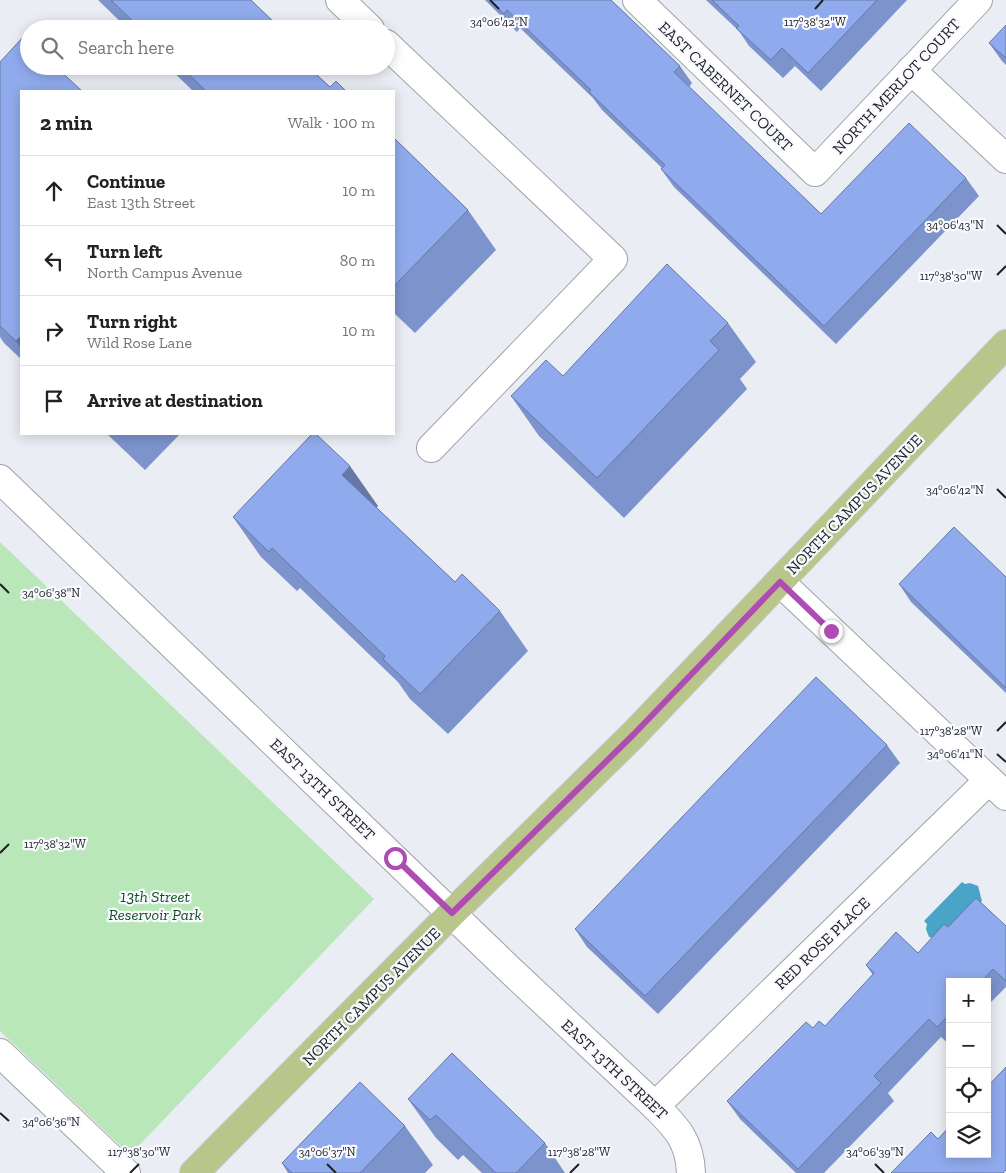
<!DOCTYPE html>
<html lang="en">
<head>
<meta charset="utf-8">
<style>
  body { margin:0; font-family:"Zilla Slab",serif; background:#f2f2f2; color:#222 }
  .controls { position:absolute; right:15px; bottom:15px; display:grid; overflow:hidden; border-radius:0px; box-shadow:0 2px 12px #0003 }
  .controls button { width:45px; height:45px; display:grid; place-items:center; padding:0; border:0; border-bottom:1px solid #e0e0e0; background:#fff; color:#222; font:25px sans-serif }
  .stop { position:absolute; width:15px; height:15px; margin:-11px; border:4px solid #ae4cb3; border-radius:50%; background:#fff }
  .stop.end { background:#ae4cb3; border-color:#fff; box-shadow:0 1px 5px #0008 }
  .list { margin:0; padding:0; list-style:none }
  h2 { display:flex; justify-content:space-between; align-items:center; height:65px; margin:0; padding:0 20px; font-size:21px }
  h2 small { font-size:16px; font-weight:400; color:#767676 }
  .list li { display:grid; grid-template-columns:32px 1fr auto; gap:15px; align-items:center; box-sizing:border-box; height:70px; padding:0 20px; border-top:1px solid #e0e0e0 }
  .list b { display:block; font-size:19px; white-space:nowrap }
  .list p { margin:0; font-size:16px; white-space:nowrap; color:#767676 }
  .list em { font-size:16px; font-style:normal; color:#767676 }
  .icon { flex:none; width:28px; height:28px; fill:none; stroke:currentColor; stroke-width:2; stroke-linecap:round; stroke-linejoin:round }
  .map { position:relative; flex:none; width:1006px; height:1173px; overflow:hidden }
  .search { position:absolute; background:#fff; box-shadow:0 2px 12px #0003; left:20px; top:20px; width:375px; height:55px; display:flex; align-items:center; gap:12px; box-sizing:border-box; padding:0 18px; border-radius:28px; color:#767676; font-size:19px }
  .panel { position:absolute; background:#fff; box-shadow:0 2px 12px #0003; left:20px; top:90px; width:375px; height:345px; border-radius:0px }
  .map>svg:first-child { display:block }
  .green { fill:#b9e7b9 }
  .water { fill:#49a4c7 }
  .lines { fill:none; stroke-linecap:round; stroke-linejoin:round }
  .minor-casing { stroke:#a0a2a8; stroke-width:30 }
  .major-casing { stroke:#c9c9ca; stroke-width:30 }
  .minor { stroke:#fff; stroke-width:28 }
  .major { stroke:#bac58b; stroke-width:28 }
  .wall { fill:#7c93cc }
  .shaded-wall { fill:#6578a6 }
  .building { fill:#90abed; stroke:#6578a6 }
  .route { stroke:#ae4cb3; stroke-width:6 }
  .ticks { fill:none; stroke:#1e1f22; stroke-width:2 }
  .labels { text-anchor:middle; stroke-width:4.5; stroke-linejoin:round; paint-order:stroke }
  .street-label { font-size:16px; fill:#1e1f22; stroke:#f8faff }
  .park-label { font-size:16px; font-style:italic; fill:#12501b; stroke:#f8faff }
  .ticks-label { font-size:12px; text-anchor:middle; fill:#1e1f22; stroke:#f8faff; stroke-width:4.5; stroke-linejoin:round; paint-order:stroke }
</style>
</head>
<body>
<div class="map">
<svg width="1006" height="1173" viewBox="0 0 1006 1173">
  <rect width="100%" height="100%" fill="#eaedf3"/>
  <polygon class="green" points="0,542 374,899 130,1155 0,1031"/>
  <polygon class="water" points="962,882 965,884 970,883 978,886 982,901 945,941 929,937 926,929 927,924 924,921"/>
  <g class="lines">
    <g class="minor-casing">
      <g id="minor">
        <polyline points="340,0 370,29"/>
        <polyline points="637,0 815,172 978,0"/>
        <polyline points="386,44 613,259 431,448"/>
        <polyline points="911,70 1006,159"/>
        <path d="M0 479 508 968 655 1106C676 1127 690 1141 691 1173"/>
        <polyline points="780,582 1006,796"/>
        <polyline points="0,1053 126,1173"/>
        <polyline points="655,1106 989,780"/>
      </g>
    </g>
    <g class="major-casing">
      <polyline id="major" points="194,1173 452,913 634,734 1006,344"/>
    </g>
    <use href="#minor" class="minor"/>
    <use href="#major" class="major"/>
  </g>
  <g class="wall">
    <polygon points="98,0 251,0 281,29 128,29"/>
    <polygon points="485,0 611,0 680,66 692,83 689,87 821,214 966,178 979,196 836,344 674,187 661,169 662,168 602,110 593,98 520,28 517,32"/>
    <polygon points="706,0 907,0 821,91 795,66 783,78 749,46 739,31"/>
    <polygon points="1006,25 1006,65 1002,61 989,43"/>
    <polygon points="0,62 21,91 21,359 4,343 0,337"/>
    <polygon points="167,66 309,66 311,69 330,87 346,91 193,91"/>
    <polygon points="394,138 468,210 496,250 415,333 394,313"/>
    <polygon points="728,323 756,362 740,379 747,389 624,518 539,436 511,396 563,376"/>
    <polygon points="107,434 180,434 145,470"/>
    <polygon points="378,506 376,507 455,582 500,611 528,651 448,734 410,699 398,682 300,588 297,591 261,557 233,517"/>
    <polygon points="1006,577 1006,693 911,602 899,584"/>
    <polygon points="887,745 900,763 658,1014 587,947 575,929"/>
    <polygon points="1006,926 1006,987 987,1006 987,982 950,982 950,1045 941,1037 888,1093 894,1101 824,1173 796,1173 740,1119 727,1101 813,1028 825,1026 873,975 866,965 918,953 948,927"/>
    <polygon points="408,1099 545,1143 565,1173 482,1173 463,1155 458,1160 436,1138"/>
    <polygon points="405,1126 433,1165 425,1173 288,1173 282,1163"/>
  </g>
  <g class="shaded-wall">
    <polygon points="20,337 21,339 21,348 16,341"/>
    <polygon points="350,466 378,506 370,514 342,475"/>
  </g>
  <g class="building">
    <polygon points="111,0 251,0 281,29 141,29"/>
    <polygon points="490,0 611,0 680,66 674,72 821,214 909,123 966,178 824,326 661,169 665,165 589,92 591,90 507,10 504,14"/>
    <polygon points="712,0 877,0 808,73 782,48 771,60 736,28 739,26"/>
    <polygon points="1006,25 1006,58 989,43"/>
    <polygon points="24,36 29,41 29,66 55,66 82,91 21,91 21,339 20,337 16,341 0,326 0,62"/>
    <polygon points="180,66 307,66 330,87 336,81 346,91 206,91"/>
    <polygon points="394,138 468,210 394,286"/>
    <polygon points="667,264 728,323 710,341 719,350 597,478 511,396 546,360 563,376"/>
    <polygon points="312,434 316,434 350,466 342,475 455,582 462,574 500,611 420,694 383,659 385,656 272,548 269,552 233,517"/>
    <polygon points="954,527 1006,577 1006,688 899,584"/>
    <polygon points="816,677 887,745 645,996 575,929"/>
    <polygon points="976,898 1006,926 1006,981 993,969 981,982 950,982 950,1014 937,1027 929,1019 874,1076 881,1083 798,1169 727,1101 806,1022 813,1028 819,1021 825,1026 874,973 866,965 896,932 918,953 944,924 948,927"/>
    <polygon points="452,1053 545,1143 516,1173 496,1173 436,1115 430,1120 408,1099"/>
    <polygon points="1006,1067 1006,1170 1003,1173 891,1173 931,1132 938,1139 950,1126 950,1154 987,1154 987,1087"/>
    <polygon points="360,1082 405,1126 360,1173 292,1173 282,1163"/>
  </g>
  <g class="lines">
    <polyline class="route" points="395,858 452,913 634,734 780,582 831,631"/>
  </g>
  <path class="ticks" d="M490 0 499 9M815 9 823 0M997 225 1006 234M997 275 1006 266M997 489 1006 498M0 584 9 593M997 731 1006 722M997 754 1006 762M0 853 9 844M0 1113 9 1121M327 1164 336 1173M875 1164 884 1173M130 1173 139 1164M570 1173 579 1164"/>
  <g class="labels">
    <g class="street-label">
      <text transform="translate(726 86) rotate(44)" y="6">EAST CABERNET COURT</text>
      <text transform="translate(896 86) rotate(-47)" y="6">NORTH MERLOT COURT</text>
      <text transform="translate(854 504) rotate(-46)" y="6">NORTH CAMPUS AVENUE</text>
      <text transform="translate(323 789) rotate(44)" y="6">EAST 13TH STREET</text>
      <text transform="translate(822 943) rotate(-44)" y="6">RED ROSE PLACE</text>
      <text transform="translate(371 996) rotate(-45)" y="6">NORTH CAMPUS AVENUE</text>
      <text transform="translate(615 1069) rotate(43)" y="6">EAST 13TH STREET</text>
    </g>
    <g class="park-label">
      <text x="155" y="902">13th Street<tspan x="155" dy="18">Reservoir Park</tspan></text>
    </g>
  </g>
  <g class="ticks-label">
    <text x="499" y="26">34°06'42"N</text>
    <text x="815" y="26">117°38'32"W</text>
    <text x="955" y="229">34°06'43"N</text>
    <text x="951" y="280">117°38'30"W</text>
    <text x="955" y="494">34°06'42"N</text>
    <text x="51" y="597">34°06'38"N</text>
    <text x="951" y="735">117°38'28"W</text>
    <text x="955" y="758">34°06'41"N</text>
    <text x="55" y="848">117°38'32"W</text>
    <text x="51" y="1126">34°06'36"N</text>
    <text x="139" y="1156">117°38'30"W</text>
    <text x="579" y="1156">117°38'28"W</text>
    <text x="327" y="1156">34°06'37"N</text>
    <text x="875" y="1156">34°06'39"N</text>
  </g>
</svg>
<div class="controls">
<button>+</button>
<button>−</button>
<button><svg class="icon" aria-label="locate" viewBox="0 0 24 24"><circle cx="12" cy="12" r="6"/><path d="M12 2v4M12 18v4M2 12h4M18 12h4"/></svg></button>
<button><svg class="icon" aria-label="layers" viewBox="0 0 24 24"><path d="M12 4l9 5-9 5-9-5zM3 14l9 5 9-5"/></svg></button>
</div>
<div class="stop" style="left:395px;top:858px"></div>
<div class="stop end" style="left:831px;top:631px"></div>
<div class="search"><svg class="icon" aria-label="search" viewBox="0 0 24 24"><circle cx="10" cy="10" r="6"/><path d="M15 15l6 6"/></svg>Search here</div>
<section class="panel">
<h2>2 min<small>Walk · 100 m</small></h2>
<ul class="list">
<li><svg class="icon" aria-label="ahead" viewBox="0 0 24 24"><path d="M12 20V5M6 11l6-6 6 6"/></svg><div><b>Continue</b><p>East 13th Street</p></div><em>10 m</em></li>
<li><svg class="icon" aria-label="left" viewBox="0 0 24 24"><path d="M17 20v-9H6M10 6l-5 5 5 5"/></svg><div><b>Turn left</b><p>North Campus Avenue</p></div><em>80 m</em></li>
<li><svg class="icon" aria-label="right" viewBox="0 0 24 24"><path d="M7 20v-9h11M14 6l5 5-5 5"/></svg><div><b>Turn right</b><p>Wild Rose Lane</p></div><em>10 m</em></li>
<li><svg class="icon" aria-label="arrive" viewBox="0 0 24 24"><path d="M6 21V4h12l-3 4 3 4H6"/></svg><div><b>Arrive at destination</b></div></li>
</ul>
</section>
</div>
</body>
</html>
